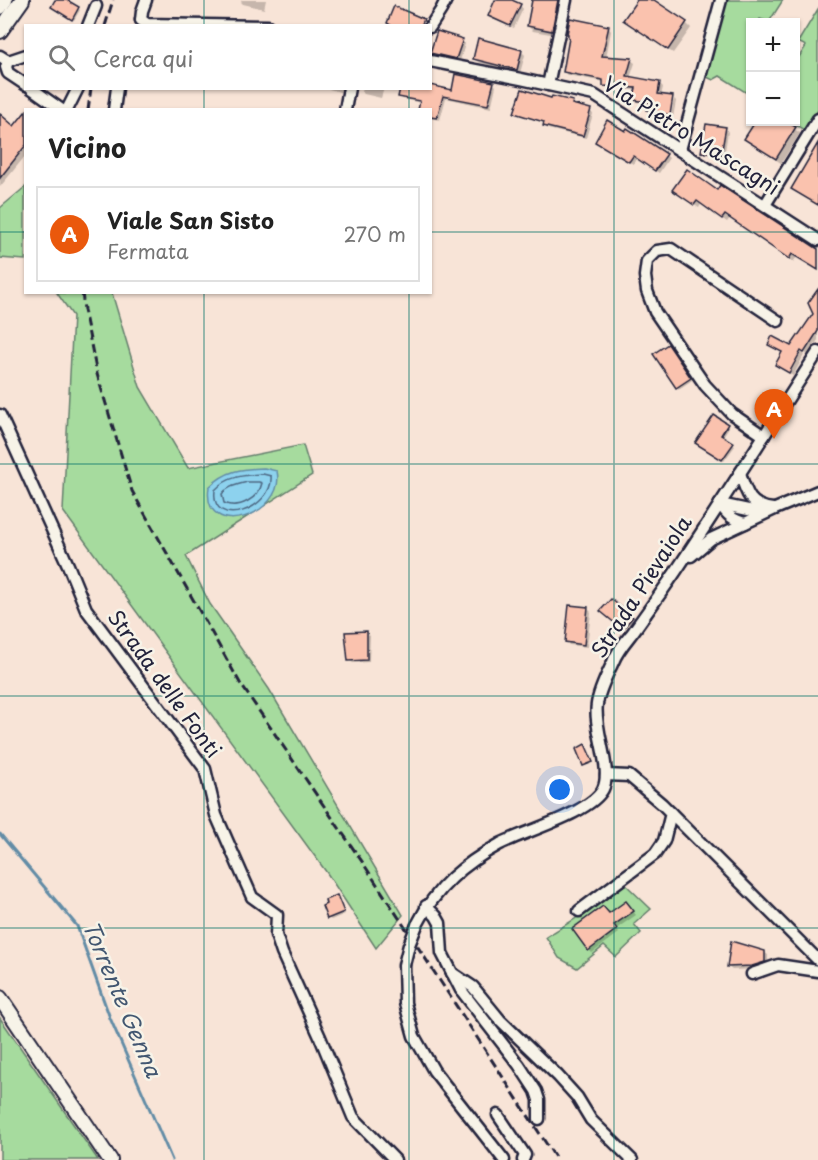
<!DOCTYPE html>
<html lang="it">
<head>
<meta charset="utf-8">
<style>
  body { margin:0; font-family:"Playpen Sans",sans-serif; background:#f2f2f2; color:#222 }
  .controls { position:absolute; right:18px; top:18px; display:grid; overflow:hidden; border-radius:0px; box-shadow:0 2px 4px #0004 }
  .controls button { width:54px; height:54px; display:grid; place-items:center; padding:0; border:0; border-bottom:2px solid #e0e0e0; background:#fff; color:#222; font:30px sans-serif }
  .you { position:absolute; left:560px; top:790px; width:21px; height:21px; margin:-15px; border:4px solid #fff; border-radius:50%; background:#1a73e8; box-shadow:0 0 0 9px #1a73e833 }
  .badge { display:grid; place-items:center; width:39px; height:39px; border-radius:50%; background:#ea580c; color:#fff; font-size:20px; font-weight:700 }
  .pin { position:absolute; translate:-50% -50px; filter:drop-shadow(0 2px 3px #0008) }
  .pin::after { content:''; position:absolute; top:32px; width:21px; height:18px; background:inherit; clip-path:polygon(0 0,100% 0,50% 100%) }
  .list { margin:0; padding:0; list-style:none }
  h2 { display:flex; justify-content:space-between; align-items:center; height:78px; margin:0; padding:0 24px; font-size:26px }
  h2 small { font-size:20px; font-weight:400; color:#767676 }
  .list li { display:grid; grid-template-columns:39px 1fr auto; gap:18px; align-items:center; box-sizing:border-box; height:96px; margin:0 12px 12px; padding:0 12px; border:2px solid #e0e0e0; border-radius:0px }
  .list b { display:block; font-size:22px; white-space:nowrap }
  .list p { margin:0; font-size:20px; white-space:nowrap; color:#767676 }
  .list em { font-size:20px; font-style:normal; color:#767676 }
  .icon { flex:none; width:33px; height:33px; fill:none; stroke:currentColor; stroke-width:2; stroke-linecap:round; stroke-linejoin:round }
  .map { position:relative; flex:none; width:818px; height:1160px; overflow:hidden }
  .search { position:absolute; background:#fff; box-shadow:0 2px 4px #0004; left:24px; top:24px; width:408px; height:66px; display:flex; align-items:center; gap:15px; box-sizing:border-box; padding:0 21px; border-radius:0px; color:#767676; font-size:22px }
  .panel { position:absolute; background:#fff; box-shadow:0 2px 4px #0004; left:24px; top:108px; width:408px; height:186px; border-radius:0px }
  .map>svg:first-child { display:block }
  .green { fill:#a6db9e; stroke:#647e6c; stroke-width:1.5 }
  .water { fill:#8dd2ee; stroke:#628ca6; stroke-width:1.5 }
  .shadow { fill:#0003 }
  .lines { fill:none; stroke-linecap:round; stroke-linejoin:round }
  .shore { stroke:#4d6883; stroke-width:1.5 }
  .stream { stroke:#628ca6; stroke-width:3 }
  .building { fill:#fac2ae; stroke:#22223b; stroke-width:1.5 }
  .minor-casing { stroke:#22223b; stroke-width:15 }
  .major-casing { stroke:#22223b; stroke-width:18 }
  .minor { stroke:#f7f3e8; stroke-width:10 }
  .major { stroke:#f7f3e8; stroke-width:14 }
  .rail { stroke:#22223b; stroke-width:3; stroke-dasharray:9 4.5; stroke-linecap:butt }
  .minor-bridge-casing { stroke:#22223b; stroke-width:15; stroke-linecap:butt }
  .minor-bridge { stroke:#f7f3e8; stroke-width:10 }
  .grid { fill:none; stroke:#0f766e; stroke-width:1.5; stroke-opacity:0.55 }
  .labels { text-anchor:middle; stroke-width:5; stroke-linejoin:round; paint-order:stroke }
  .street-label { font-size:21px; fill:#22223b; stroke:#f7f3e8 }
  .water-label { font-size:22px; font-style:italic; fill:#425771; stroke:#f7f3e8 }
</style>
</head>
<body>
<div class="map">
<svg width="818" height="1160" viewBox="0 0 818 1160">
  <rect width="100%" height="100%" fill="#f8e4d7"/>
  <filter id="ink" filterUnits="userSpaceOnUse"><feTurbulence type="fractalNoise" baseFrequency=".0167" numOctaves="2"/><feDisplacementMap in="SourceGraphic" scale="12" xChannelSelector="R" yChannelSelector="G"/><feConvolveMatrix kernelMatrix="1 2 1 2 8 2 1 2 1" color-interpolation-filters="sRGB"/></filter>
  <g filter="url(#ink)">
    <g class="green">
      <polygon points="726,0 783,0 769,22 760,19 759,22 750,22 750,95 720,76 713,80 705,76"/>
      <polygon points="818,9 818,110 804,130 791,122 796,122 796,59 799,57 806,46 798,42"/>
      <polygon points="25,187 25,260 0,258 0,208"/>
      <polygon points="57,293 112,293 140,387 188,468 303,445 312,475 186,556 210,604 269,689 403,915 376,948 327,873 63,511 73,316"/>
      <polygon points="623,882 651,909 634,924 641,933 616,957 604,946 577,968 559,958 546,937 575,919"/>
      <polygon points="0,1018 98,1160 0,1160"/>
    </g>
    <path class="water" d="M264 468 277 471C287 516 201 543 209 487 227 470 240 469 264 468Z"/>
    <g class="shadow">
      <polygon points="57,0 64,0 80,10 74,20 55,9"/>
      <polygon points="242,0 266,0 264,9 243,4 241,2"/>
      <polygon points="497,0 509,0 520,5 523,9 514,28 493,19 490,15"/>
      <polygon points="533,0 565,0 556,35 533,31 528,26"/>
      <polygon points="639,0 651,0 686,23 691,28 673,53 630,25 625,20"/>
      <polygon points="608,27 611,31 606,58 631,60 635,63 630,78 659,83 663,87 661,96 673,98 672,98 668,117 651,113 648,110 649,104 638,102 635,99 637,90 608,88 604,85 605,82 567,75 564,72"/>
      <polygon points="462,41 465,44 460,61 435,56 432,52"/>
      <polygon points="521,51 525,55 520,73 478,62 474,59"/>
      <polygon points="493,83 496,86 491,108 446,98 440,120 430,118 430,110 421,103 403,99 400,96 453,92"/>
      <polygon points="326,88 344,88 343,93"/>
      <polygon points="363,88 384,88 381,98 364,94 362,92"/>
      <polygon points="674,99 676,101 673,117 671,117"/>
      <polygon points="552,100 572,103 576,106 590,111 593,114 586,138 548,129 545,126 545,123 519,115 516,112"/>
      <polygon points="0,116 14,128 26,119 26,155 0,187"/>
      <polygon points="757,122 784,122 800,133 781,163 750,143 746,139"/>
      <polygon points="725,128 728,132 724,157 706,154 703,151"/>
      <polygon points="626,133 666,155 669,158 659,173 637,158 633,164 597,142"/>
      <polygon points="717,192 818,250 818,270 797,257 793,262 730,218 727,222 701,204 699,208 678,194"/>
      <polygon points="818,291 818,340 808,355 805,353 793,376 781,369 777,365 783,353 774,348 770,344 791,348 815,314"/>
      <polygon points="670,348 692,380 679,389 677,387"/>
      <polygon points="727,425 729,427 722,438 735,446 724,461 699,445"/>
      <polygon points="611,601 633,620 625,629 602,611"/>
      <polygon points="588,609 591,612 587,647 569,645 566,641"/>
      <polygon points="367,633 370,636 369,662 353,663 349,660"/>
      <polygon points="337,897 345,914 331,920 329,918"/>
      <polygon points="629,906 636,915 616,929 619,933 592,953 589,950 610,915"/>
      <polygon points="764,952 768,955 768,965 756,969 732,970 728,967"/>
    </g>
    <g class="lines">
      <g class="shore">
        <path d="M263 474 271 476C274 509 210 532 215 490 228 476 244 475 263 474Z"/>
        <path d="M247 482H259L262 483C259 498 239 510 224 503L222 494C228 486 237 485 247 482Z"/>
      </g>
      <polyline class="stream" points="0,834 77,926 110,1018 172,1160"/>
    </g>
    <g class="building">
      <polygon points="55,0 67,0 79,7 72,20 51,7"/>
      <polygon points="495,0 512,0 521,4 510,26 488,16"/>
      <polygon points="532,0 558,0 552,31 527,26"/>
      <polygon points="637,0 654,0 687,22 668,50 623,20"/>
      <polygon points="394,6 424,19 421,26 392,26 387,23"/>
      <polygon points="570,18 609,26 602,56 632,58 627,76 660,82 658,94 673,96 670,115 646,110 648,102 633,100 636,88 603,86 603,80 563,72 569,38 568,38 568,34 567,34"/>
      <polygon points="437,31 463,39 456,59 430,53"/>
      <polygon points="478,38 522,50 517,70 473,59"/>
      <polygon points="455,74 494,82 488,105 443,96 437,118 430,117 430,110 418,110 420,101 398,97 400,88 430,88 430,85 452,90"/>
      <polygon points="522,89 551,98 552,96 573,101 572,104 591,109 583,136 543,126 544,122 514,113"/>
      <polygon points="26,111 26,145 0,178 0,114 14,126"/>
      <polygon points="607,120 625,131 627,128 667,154 655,171 633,156 629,162 595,142"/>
      <polygon points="755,122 787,122 796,127 776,159 744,139"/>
      <polygon points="706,124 726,127 721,155 701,152"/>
      <polygon points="818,143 818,205 791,189"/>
      <polygon points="687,169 717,190 720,185 818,249 818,270 792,254 789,259 725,215 722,219 697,201 694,205 672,190"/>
      <polygon points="818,289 818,331 804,353 801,351 789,373 775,365 782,352 768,345 772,336 791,346 813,314 808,303"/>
      <polygon points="668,344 691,378 676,388 653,354"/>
      <polygon points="714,415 728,424 721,435 734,443 722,460 695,443"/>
      <polygon points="611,599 633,617 622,629 600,611"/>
      <polygon points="569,605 588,607 584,645 565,642"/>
      <polygon points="367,631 367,660 348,661 345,632"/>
      <polygon points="585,744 593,762 583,766 576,749"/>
      <polygon points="337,895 344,912 327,919 322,906 326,904 325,900"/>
      <polygon points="626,901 634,911 614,925 617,929 588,951 572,929 603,906 609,913"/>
      <polygon points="731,941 765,951 765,962 752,966 727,967"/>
    </g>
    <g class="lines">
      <g class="minor-casing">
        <g id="minor">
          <polyline points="141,20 147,24 268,26"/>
          <polyline points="141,20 142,11 146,0"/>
          <polyline points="88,26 96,6"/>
          <polyline points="430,27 441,10 446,0"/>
          <polyline points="0,56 8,61 26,55"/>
          <polyline points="8,61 6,67 8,73 26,85"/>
          <polyline points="430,61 521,79 594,95 818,240"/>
          <polyline points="548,85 566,0"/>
          <polyline points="31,88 62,110"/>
          <polyline points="67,110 78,88"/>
          <polyline points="114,110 117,88"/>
          <polyline points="345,110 349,88"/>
          <polyline points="680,150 721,0"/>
          <polyline points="765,205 818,119"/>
          <polyline points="0,415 68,565 86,609 205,769 216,815 252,897 277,915 276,935 282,953 320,1037 353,1117 395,1160"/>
          <polyline points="764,436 732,414 705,385 655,312 647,291 645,276 647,261 657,251 671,249 778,321"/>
          <path d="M740 473C746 493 750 507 773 509"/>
          <polyline points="720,504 753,511 763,508"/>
          <path d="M720 504C727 515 733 520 745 523"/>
          <polyline points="691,556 711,539 775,509 818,491"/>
          <polyline points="606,775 629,776 662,804 818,960"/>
          <polyline points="426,906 436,916 440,923 442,953 461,990 519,1065 536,1091 539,1100 539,1119"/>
          <polyline points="579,911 655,854 664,841 671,813"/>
          <path d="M417 925C436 887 464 864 500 844 525 831 591 813 603 789 613 768 593 729 597 704 599 690 607 675 613 662 617 651 626 641 633 632 649 609 665 588 680 565 727 494 772 423 818 352"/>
          <polyline points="404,965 405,1003 414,1036 434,1071 504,1160"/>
          <polyline points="452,973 473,987 500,1020 558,1076 577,1097 591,1120 632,1160"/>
          <polyline points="752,974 778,965 818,971"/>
          <polyline points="498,1115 525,1155 523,1160"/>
        </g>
      </g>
      <g class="major-casing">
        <g id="major">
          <polyline points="0,7 5,0"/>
          <polyline points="0,31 22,0"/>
          <polyline points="0,998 110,1160"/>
        </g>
      </g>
      <use href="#minor" class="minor"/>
      <use href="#major" class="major"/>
      <g class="rail">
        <polyline points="105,26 113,0"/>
        <polyline points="88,110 91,88"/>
        <polyline points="82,292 84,310 97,374 132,491 240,683 363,863 557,1160"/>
      </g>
      <g class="minor-bridge-casing">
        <polyline id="minor-bridge" points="404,965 409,945 417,925"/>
      </g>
      <use href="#minor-bridge" class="minor-bridge"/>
    </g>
  </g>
  <path class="grid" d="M204 0V26M409 0V26M614 0V1160M204 88V110M409 88V110M0 232H26M430 232H818M204 292V1160M409 292V1160M0 464H818M0 696H818M0 928H818"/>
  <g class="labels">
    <g class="street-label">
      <text transform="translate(691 136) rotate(32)" y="7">Via Pietro Mascagni</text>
      <text transform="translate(642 587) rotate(-57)" y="7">Strada Pievaiola</text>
      <text transform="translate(164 684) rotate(54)" y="7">Strada delle Fonti</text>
    </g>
    <g class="water-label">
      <text transform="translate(122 999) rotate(67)" y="8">Torrente Genna</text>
    </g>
  </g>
</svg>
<div class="controls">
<button>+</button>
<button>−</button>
</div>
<div class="you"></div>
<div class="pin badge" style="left:774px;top:439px">A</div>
<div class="search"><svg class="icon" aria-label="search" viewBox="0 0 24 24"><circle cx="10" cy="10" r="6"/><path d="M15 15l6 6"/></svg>Cerca qui</div>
<section class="panel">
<h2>Vicino<small></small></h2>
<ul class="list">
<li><span class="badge">A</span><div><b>Viale San Sisto</b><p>Fermata</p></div><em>270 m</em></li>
</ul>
</section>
</div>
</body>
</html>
